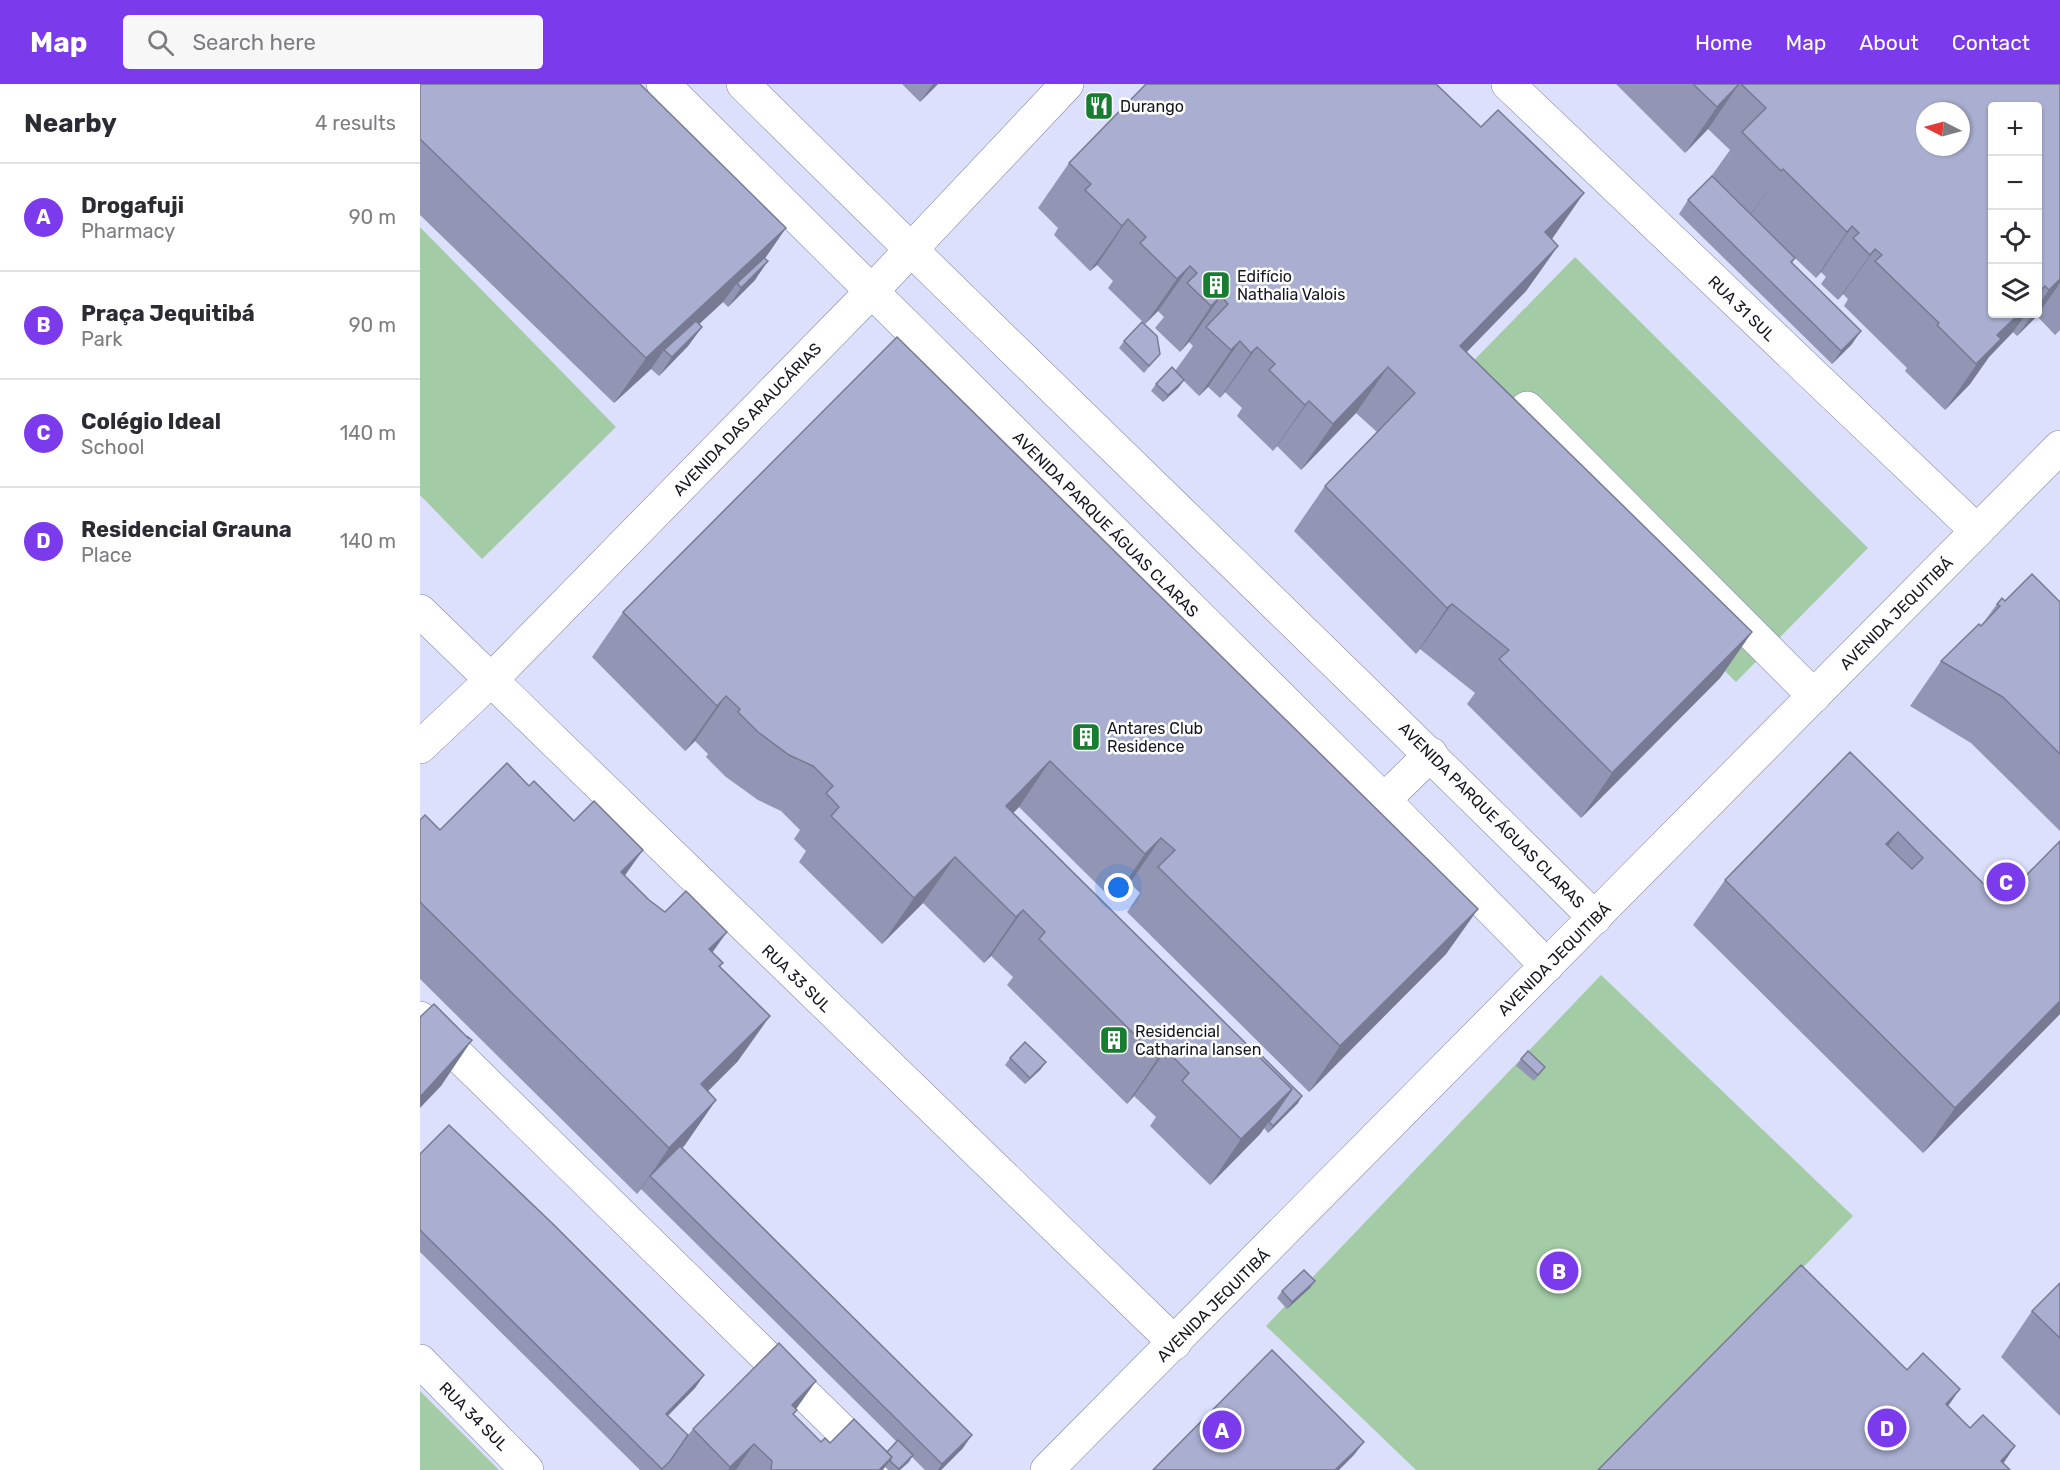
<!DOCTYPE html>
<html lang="en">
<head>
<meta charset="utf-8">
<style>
  body { margin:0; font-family:Rubik,sans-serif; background:#f7f7f7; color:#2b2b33 }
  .controls { position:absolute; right:18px; top:18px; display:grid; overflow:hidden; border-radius:6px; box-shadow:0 2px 4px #0004 }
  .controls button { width:54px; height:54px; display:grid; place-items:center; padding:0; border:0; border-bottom:2px solid #e1e1e2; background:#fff; color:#2b2b33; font:30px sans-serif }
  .compass { position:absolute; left:1496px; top:18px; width:54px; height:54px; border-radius:50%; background:#fff; box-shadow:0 2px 4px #0004; rotate:276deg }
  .you { position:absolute; left:699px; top:804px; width:21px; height:21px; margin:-15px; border:4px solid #fff; border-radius:50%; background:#1a73e8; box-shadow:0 0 0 9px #1a73e833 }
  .badge { display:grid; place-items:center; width:39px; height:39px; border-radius:50%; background:#7c3aed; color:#fff; font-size:20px; font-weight:700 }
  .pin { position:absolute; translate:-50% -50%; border:3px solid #fff; box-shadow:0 2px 6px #0006 }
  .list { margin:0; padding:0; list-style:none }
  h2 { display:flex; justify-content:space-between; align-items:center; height:78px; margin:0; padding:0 24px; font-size:26px }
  h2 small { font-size:20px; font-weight:400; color:#7c7c81 }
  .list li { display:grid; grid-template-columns:39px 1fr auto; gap:18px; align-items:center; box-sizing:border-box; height:108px; padding:0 24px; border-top:2px solid #e1e1e2 }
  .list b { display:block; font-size:22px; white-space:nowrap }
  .list p { margin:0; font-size:20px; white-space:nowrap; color:#7c7c81 }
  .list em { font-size:20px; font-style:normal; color:#7c7c81 }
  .icon { flex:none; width:33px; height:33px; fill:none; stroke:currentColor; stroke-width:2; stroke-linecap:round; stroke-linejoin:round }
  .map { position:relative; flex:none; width:1640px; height:1386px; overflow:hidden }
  header { display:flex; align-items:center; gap:36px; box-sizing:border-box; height:84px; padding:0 30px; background:#7c3aed; color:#fff }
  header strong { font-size:28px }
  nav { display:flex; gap:33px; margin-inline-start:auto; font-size:21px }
  .search { width:420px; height:54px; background:#f7f7f7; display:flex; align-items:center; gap:15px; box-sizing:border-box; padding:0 21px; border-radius:6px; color:#7c7c81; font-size:22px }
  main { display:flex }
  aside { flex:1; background:#fff }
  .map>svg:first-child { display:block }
  .green { fill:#a3cca6 }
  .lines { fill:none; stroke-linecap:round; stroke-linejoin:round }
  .minor-casing { stroke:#7d82a2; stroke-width:34 }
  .major-casing { stroke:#7d82a2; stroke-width:34 }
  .minor { stroke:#fff; stroke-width:33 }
  .major { stroke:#fff; stroke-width:33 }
  .wall { fill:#9296b4; fill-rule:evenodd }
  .shaded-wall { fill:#777a92 }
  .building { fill:#aaafd1; stroke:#777a92; stroke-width:1.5; fill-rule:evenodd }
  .labels { text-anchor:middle; stroke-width:5; stroke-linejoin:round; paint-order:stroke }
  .poi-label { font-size:16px; fill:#141622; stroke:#fff; text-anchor:start }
  .street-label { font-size:16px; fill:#141622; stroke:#fff }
</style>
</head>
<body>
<header>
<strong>Map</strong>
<div class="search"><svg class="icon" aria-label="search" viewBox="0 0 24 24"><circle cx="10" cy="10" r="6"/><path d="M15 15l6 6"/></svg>Search here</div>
<nav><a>Home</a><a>Map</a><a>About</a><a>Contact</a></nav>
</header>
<main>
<aside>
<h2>Nearby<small>4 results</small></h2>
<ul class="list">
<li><span class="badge">A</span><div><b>Drogafuji</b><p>Pharmacy</p></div><em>90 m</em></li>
<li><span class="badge">B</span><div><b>Praça Jequitibá</b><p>Park</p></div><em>90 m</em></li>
<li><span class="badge">C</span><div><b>Colégio Ideal</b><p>School</p></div><em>140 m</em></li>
<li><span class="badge">D</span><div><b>Residencial Grauna</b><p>Place</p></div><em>140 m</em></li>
</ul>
</aside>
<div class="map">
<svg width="1640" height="1386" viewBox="0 0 1640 1386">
  <rect width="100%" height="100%" fill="#dce0fd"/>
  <g class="green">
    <polygon points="0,143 196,343 62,475 0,411"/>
    <polygon points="1155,173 1448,464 1316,598 1023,308"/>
    <polygon points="1181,891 1433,1132 1187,1386 996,1386 846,1242"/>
    <polygon points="0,1307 79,1386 0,1386"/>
  </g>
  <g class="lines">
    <g class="minor-casing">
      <g id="minor">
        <polyline points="243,0 964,716 1127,882"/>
        <path d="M323 0C605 280 893 554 1175 834"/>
        <polyline points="1088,0 1557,447"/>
        <polyline points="1107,324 1394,612"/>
        <polyline points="0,527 755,1259"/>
        <polyline points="964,716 1011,670"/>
        <polyline points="0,934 457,1381 459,1386"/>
        <polyline points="0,1277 107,1386"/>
        <polyline points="627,1386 1640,363"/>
      </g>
    </g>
    <g class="major-casing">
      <polyline id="major" points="0,663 70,597 452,207 647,0"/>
    </g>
    <use href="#minor" class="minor"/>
    <use href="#major" class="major"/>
  </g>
  <g class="wall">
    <polygon points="0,0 345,174 335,196 308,223 303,218 279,240 282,243 268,262 239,292 231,285 194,319 0,131"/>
    <polygon points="482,0 518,0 500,18"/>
    <path d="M1196 0H1640V246L1635 251 1617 232 1597 252 1593 248 1569 273 1550 300 1525 326 1485 287 1487 284 1424 222 1428 215 1423 210 1418 216 1401 200 1406 193 1401 188 1396 194 1375 174 1372 179 1432 260 1412 280 1259 130 1268 116 1290 94 1310 66 1288 45 1265 69ZM1617 22V230H1572Z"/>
    <polygon points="649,79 1131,155 1138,162 1106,207 1046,268 1332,548 1300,594 1161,734 1047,620 1055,609 1000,565 996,570 874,447 905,402 957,348 936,329 881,386 857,362 853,367 817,332 822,324 805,308 800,314 788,303 779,312 763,296 759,303 743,318 731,307 736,300 755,287 773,262 769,258 760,268 735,244 744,233 738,227 725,240 688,204 693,197 677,181 670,187 634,151 638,144 618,124"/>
    <polygon points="704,257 740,270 724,289 699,264"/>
    <polygon points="1585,517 1640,518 1640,747 1551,659 1490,622 1521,577 1561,542 1577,520"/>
    <polygon points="203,528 1058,825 1026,870 889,1008 707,828 720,809 710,799 693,816 599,723 593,729 878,1019 848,1049 844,1044 840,1050 790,1101 730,1042 736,1033 714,1012 707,1020 587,901 593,893 571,872 564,879 503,819 462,860 379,778 386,767 374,755 380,746 361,727 338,716 306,693 286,673 288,670 275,657 265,667 172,573"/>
    <polygon points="1430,668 1581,817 1640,757 1640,930 1503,1069 1273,841 1305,796"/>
    <polygon points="109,702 229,816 292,868 303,879 300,883 318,977 288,1007 296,1016 262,1064 543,1364 521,1386 505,1386 492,1373 480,1386 468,1386 465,1383 463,1386 220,1386 0,1168 0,1070 284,1291 275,1304 248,1332 268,1351 273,1345 376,1325 373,1331 401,1358 467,1368 476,1357 221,1105 217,1110 0,895 0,736 20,746"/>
    <polygon points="590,974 621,985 605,1000 585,981"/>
    <polygon points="1101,975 1120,990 1114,997 1096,982"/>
    <polygon points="895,1197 890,1204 867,1225 857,1214 862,1207"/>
    <polygon points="1640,1199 1640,1332 1581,1273 1612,1227"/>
  </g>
  <g class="shaded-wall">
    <polygon points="513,0 518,0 500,18"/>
    <polygon points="1319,0 1288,45 1265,69 1297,23"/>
    <polygon points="1363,85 1331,130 1329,132"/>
    <polygon points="1164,109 1132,155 1093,194 1125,148"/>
    <polygon points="708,135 677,181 670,187 702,142"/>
    <polygon points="1432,142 1401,188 1396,194 1427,148"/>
    <polygon points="366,144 335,189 317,199 303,218 248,269 244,266 231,285 194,319 226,274"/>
    <polygon points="1138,162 1106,207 1008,308 1040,262"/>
    <polygon points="1455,165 1423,210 1418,216 1450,171"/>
    <polygon points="348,177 335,196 308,223 321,204"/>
    <polygon points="770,182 738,227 725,240 757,195"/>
    <polygon points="1640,195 1640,199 1617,232 1597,252 1613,230 1617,230 1617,223 1629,206"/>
    <polygon points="801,212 769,258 760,268 791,222"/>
    <polygon points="1599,230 1606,230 1593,248 1569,273 1550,300 1525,326 1577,251"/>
    <polygon points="282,243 268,262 239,292 252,273"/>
    <polygon points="1441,247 1432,260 1412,280 1421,267"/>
    <polygon points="820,257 788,303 779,312 811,266"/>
    <polygon points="837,263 805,308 800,314 831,269"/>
    <polygon points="968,283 936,329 881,386 913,340"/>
    <polygon points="764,296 759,303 743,318 748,311"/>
    <polygon points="889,317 857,362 853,367 885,321"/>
    <polygon points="1032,520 1000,565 996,570 1027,524"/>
    <polygon points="1332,548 1300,594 1161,734 1192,689"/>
    <polygon points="306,612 275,657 265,667 297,622"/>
    <polygon points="630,677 599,723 554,768 586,722"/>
    <polygon points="1478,748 1446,794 1466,760"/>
    <polygon points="741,754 710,799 693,816 725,770"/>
    <polygon points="223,766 191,811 201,788"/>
    <polygon points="535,773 503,819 462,860 494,814"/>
    <polygon points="1058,825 1026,870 889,1008 920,962"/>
    <polygon points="603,826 571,872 564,879 596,833"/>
    <polygon points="307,848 275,893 289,865"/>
    <polygon points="1640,917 1640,930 1503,1069 1535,1024"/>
    <polygon points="350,932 318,977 250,1045 281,1000"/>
    <polygon points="52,956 21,1002 0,1024 0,1013"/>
    <polygon points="746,966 714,1012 707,1020 738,974"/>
    <polygon points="626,978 621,985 605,1000 610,994"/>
    <polygon points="872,1005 840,1050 790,1101 821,1055"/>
    <polygon points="882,1012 878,1019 848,1049 853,1042"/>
    <polygon points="296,1016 265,1061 232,1094 230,1092 221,1105 217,1110 249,1064"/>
    <polygon points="895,1197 890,1204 867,1225 872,1218"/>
    <polygon points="284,1291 275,1304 236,1343 246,1330"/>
    <polygon points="396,1297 364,1342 340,1366 372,1321"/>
    <polygon points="1540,1305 1508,1351 1526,1320"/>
    <polygon points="552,1351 543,1364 521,1386 518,1386 522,1380"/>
    <polygon points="944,1358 934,1371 919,1386 915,1386"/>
    <polygon points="334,1360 316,1386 308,1386 310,1383"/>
    <polygon points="1595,1362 1579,1386 1581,1377"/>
    <polygon points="493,1371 489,1378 480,1386 479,1386"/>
    <polygon points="472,1373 463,1386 459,1386"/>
  </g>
  <g class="building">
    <polygon points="0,0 220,0 366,144 226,274 0,55"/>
    <polygon points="726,0 1016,0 1061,43 1078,26 1164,109 1125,148 1138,162 1040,262 1332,548 1192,689 1079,575 1089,566 1032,520 1027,524 905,402 995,309 968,283 913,340 889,317 885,321 849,286 855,280 837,263 831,269 820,257 811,266 786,243 808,220 801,212 791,222 767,199 777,189 770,182 757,195 720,159 726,153 708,135 702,142 665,106 671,100 649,79"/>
    <polygon points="1273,0 1319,0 1297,23"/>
    <path d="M1321 0H1640V195L1629 206 1625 202 1617 210V22H1572V230H1599L1577 251 1581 255 1556 280 1517 241 1519 239 1455 177 1462 171 1455 165 1450 171 1433 154 1439 149 1432 142 1427 148 1363 85 1361 87 1322 48 1346 24ZM1505 27H1541V63H1505Z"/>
    <polygon points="1292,92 1375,174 1371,178 1441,247 1421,267 1268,116"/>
    <polygon points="344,174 348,177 321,204 317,199"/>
    <polygon points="276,237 282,243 252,273 244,266"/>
    <polygon points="722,238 737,252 740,270 729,282 704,257"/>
    <polygon points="477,253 1058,825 920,962 738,783 755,766 741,754 725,770 630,677 586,722 872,1005 821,1055 762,997 769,989 746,966 738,974 619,855 625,848 603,826 596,833 535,773 494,814 411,732 419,723 406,709 413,702 393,682 369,671 338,648 318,628 320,625 306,612 297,622 203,528"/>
    <polygon points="752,283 764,296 748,311 736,300"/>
    <polygon points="1612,490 1640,518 1640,670 1583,613 1521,577 1559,540 1561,542 1580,522 1577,520 1582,514 1585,517"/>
    <path d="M1430 668 1581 817 1640 757V917L1535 1024 1305 796ZM1478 748 1503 774 1492 785 1466 760Z"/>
    <polygon points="87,679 109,702 114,697 154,737 174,717 223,766 201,788 229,816 245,828 266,807 307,848 289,865 303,879 299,882 350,932 281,1000 296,1016 249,1064 0,818 0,736 5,731 20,746"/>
    <polygon points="14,920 48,954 48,953 52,956 0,1013 0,933"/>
    <polygon points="605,958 626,978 610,994 590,974"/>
    <polygon points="833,963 882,1012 853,1042 849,1038 872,1005 831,965"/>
    <polygon points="1108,967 1125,983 1118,991 1101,975"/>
    <polygon points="29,1041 132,1139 284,1291 246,1330 268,1351 250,1377 242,1385 0,1146 0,1070"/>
    <polygon points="260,1062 552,1351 522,1380 230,1092"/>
    <polygon points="1381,1181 1487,1286 1503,1269 1540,1305 1526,1320 1550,1344 1563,1331 1595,1362 1581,1377 1590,1386 1178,1386"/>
    <polygon points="884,1186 895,1197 872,1218 862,1207"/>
    <polygon points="1640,1199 1640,1254 1612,1227"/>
    <polygon points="359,1259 396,1297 372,1321 377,1326 373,1330 401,1358 405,1354 410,1359 434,1335 472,1373 459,1386 351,1386 352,1377 334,1360 310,1383 273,1345"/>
    <polygon points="852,1266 944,1358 915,1386 733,1386"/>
    <polygon points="478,1356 493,1371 479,1385 470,1377 472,1373 467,1368"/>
  </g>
  <defs>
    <g id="restaurant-square" transform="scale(1.5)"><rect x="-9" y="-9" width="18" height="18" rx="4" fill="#177d31" stroke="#fff"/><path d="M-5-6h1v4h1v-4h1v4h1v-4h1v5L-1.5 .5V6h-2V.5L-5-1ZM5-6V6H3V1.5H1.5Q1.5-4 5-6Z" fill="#fff"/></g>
    <g id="building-square" transform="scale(1.5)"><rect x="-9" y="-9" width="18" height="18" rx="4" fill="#177d31" stroke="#fff"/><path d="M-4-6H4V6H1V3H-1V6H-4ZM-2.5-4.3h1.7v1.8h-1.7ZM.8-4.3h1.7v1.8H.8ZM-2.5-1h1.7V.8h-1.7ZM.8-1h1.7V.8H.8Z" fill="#fff"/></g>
  </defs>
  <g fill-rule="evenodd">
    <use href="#restaurant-square" x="679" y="22"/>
    <use href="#building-square" x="796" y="201"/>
    <use href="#building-square" x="666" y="653"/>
    <use href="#building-square" x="694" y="956"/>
  </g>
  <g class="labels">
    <g class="poi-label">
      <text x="700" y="28">Durango</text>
      <text x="817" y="198">Edifício<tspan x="817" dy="18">Nathalia Valois</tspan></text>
      <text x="687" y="650">Antares Club<tspan x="687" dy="18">Residence</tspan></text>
      <text x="715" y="953">Residencial<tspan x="715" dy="18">Catharina Iansen</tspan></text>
    </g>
    <g class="street-label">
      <text transform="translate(1322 224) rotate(44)" y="6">RUA 31 SUL</text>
      <text transform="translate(327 335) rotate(-46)" y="6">AVENIDA DAS ARAUCÁRIAS</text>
      <text transform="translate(686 440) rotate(45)" y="6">AVENIDA PARQUE ÁGUAS CLARAS</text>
      <text transform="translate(1476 529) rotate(-45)" y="6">AVENIDA JEQUITIBÁ</text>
      <text transform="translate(1072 731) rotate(45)" y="6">AVENIDA PARQUE ÁGUAS CLARAS</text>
      <text transform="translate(1134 875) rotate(-45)" y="6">AVENIDA JEQUITIBÁ</text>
      <text transform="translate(377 894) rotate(44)" y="6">RUA 33 SUL</text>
      <text transform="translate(793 1221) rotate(-45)" y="6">AVENIDA JEQUITIBÁ</text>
      <text transform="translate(54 1332) rotate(45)" y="6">RUA 34 SUL</text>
    </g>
  </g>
</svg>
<div class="controls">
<button>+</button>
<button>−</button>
<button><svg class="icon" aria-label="locate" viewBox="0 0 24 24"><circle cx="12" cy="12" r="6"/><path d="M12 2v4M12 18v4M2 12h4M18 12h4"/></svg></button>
<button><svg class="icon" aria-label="layers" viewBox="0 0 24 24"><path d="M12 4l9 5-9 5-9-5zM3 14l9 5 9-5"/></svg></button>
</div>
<svg class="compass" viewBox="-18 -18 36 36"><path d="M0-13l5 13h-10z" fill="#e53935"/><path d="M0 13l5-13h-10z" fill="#7c7c81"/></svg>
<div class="you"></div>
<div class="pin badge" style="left:802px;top:1346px">A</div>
<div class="pin badge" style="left:1139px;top:1187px">B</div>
<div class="pin badge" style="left:1586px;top:798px">C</div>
<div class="pin badge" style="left:1467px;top:1344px">D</div>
</div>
</main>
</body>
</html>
